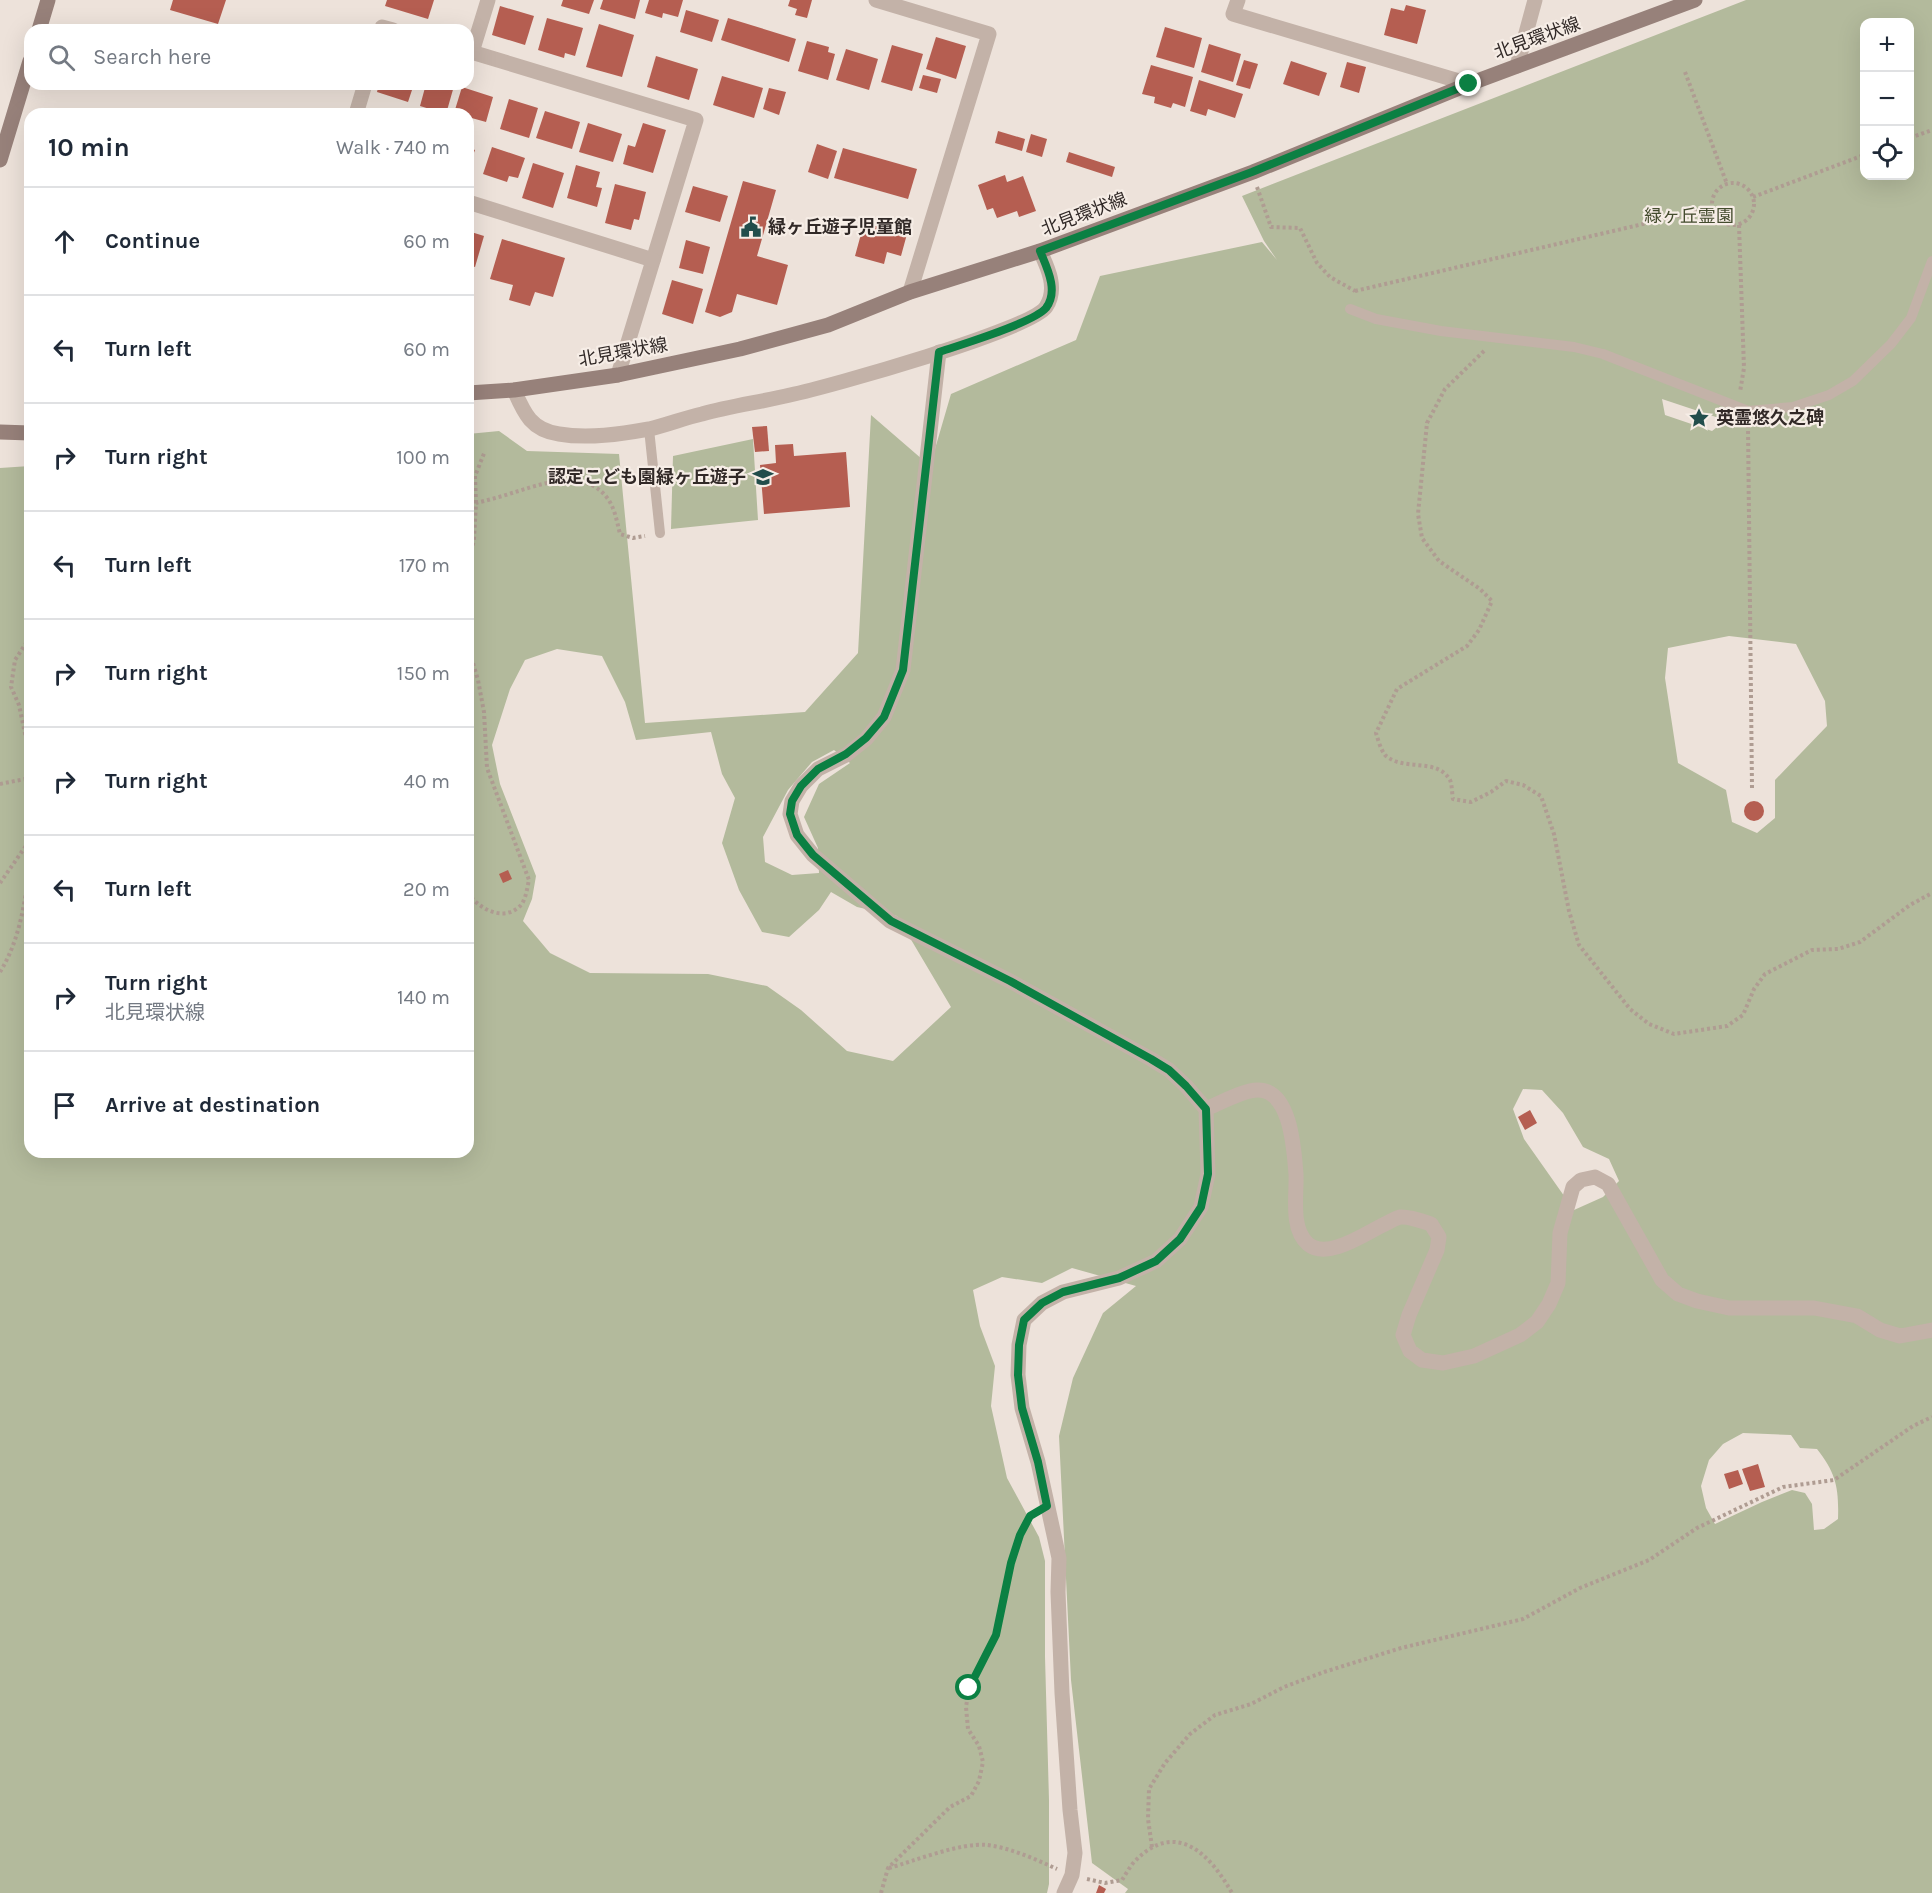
<!DOCTYPE html>
<html lang="en">
<head>
<meta charset="utf-8">
<style>
  body { margin:0; font-family:Karla,"Noto Sans JP",sans-serif; background:#f2f2f3; color:#1f2937 }
  .controls { position:absolute; right:18px; top:18px; display:grid; overflow:hidden; border-radius:12px; box-shadow:0 6px 24px #0002 }
  .controls button { width:54px; height:54px; display:grid; place-items:center; padding:0; border:0; border-bottom:2px solid #e0e1e3; background:#fff; color:#1f2937; font:30px sans-serif }
  .stop { position:absolute; width:18px; height:18px; margin:-14px; border:4px solid #0b8043; border-radius:50%; background:#fff }
  .stop.end { background:#0b8043; border-color:#fff; box-shadow:0 2px 6px #0008 }
  .list { margin:0; padding:0; list-style:none }
  h2 { display:flex; justify-content:space-between; align-items:center; height:78px; margin:0; padding:0 24px; font-size:26px }
  h2 small { font-size:20px; font-weight:400; color:#747a83 }
  .list li { display:grid; grid-template-columns:39px 1fr auto; gap:18px; align-items:center; box-sizing:border-box; height:108px; padding:0 24px; border-top:2px solid #e0e1e3 }
  .list b { display:block; font-size:22px; white-space:nowrap }
  .list p { margin:0; font-size:20px; white-space:nowrap; color:#747a83 }
  .list em { font-size:20px; font-style:normal; color:#747a83 }
  .icon { flex:none; width:33px; height:33px; fill:none; stroke:currentColor; stroke-width:2; stroke-linecap:round; stroke-linejoin:round }
  .map { position:relative; flex:none; width:1932px; height:1893px; overflow:hidden }
  .search { position:absolute; background:#fff; box-shadow:0 6px 24px #0002; left:24px; top:24px; width:450px; height:66px; display:flex; align-items:center; gap:15px; box-sizing:border-box; padding:0 21px; border-radius:18px; color:#747a83; font-size:22px }
  .panel { position:absolute; background:#fff; box-shadow:0 6px 24px #0002; left:24px; top:108px; width:450px; height:1050px; border-radius:18px }
  .map>svg:first-child { display:block }
  .green { fill:#b3ba9c; fill-rule:evenodd }
  .building { fill:#b55e51 }
  .lines { fill:none; stroke-linecap:round; stroke-linejoin:round }
  .path { stroke:#af9c92; stroke-width:4; stroke-dasharray:3 3; stroke-linecap:butt }
  .lane { stroke:#c3b2a8; stroke-width:10 }
  .street { stroke:#c3b2a8; stroke-width:15 }
  .secondary { stroke:#97817a; stroke-width:15 }
  .route { stroke:#0b8043; stroke-width:8 }
  .labels { text-anchor:middle; stroke-width:4.5; stroke-linejoin:round; paint-order:stroke }
  .street-label { font-size:18px; fill:#312927; stroke:#f6ede6 }
  .park-label { font-size:18px; fill:#444c2e; stroke:#f6ede6 }
  .poi-label { font-size:18px; font-weight:bold; fill:#312927; stroke:#f6ede6; text-anchor:start }
</style>
</head>
<body>
<div class="map">
<svg width="1932" height="1893" viewBox="0 0 1932 1893">
  <rect width="100%" height="100%" fill="#ede2da"/>
  <g class="green">
    <path d="M1746 0H1932V1893H1125L1128 1889 1092 1863 1071 1680 1059 1436 1073 1378 1103 1313 1136 1286 1072 1268 1042 1283 1002 1277 973 1290 980 1326 995 1366 991 1406 1007 1478 1039 1537 1045 1561V1657L1049 1800V1884L1047 1893H0V468L30 466V1152H468V434L499 431 527 451 619 454 645 723 805 712 858 653 871 415 930 466 951 394 1076 340 1100 276 1262 242 1277 260 1264 241 1242 196ZM1864 22H1910V176H1864ZM1662 399 1725 420V421L1712 431 1665 415ZM1729 636 1796 644 1825 701 1827 726 1775 780V818L1757 833 1732 822 1726 790 1678 763 1665 678 1668 648ZM557 649 602 656 625 702 636 740 711 732 722 774 735 798 722 843 739 890 762 932 789 937 819 910 831 892 857 907 897 916 951 1007 893 1061 847 1051 801 1010 767 986 708 974 590 973 550 953 523 921 532 899 536 876 500 784 492 745 510 689 525 660ZM834 750 850 763 819 784 804 817 818 848 819 873 792 875 765 862 763 837 788 790 812 762ZM1523 1089 1542 1090 1563 1113 1583 1147 1609 1159 1619 1181 1603 1197 1574 1210 1524 1139 1513 1109ZM1743 1433 1791 1435 1800 1448 1817 1449C1836 1473 1839 1488 1838 1519L1824 1529 1814 1530 1812 1504 1805 1493 1792 1490 1762 1502 1715 1524 1706 1508 1701 1486 1709 1460 1723 1444Z"/>
    <polygon points="753,439 758,520 671,529 673,456"/>
  </g>
  <g class="building">
    <polygon points="173,0 226,0 218,24 170,10"/>
    <polygon points="387,0 434,0 428,19 385,6"/>
    <polygon points="563,0 594,0 589,14 561,6"/>
    <polygon points="603,0 640,0 635,19 600,9"/>
    <polygon points="649,0 683,0 678,17 663,13 662,18 645,13"/>
    <polygon points="790,0 812,0 807,18 795,15 797,9 788,6"/>
    <polygon points="1406,5 1426,10 1417,44 1384,35 1391,8 1404,11"/>
    <polygon points="500,6 534,16 525,45 492,35"/>
    <polygon points="686,10 719,20 712,42 680,32"/>
    <polygon points="547,18 583,28 575,56 565,53 564,58 538,50"/>
    <polygon points="728,18 796,39 789,62 721,40"/>
    <polygon points="599,24 634,35 622,77 586,67"/>
    <polygon points="1165,27 1202,38 1194,68 1156,57"/>
    <polygon points="936,37 966,46 956,79 926,69"/>
    <polygon points="807,41 829,47 828,52 835,54 828,80 798,71"/>
    <polygon points="1209,44 1241,54 1233,82 1201,72"/>
    <polygon points="892,45 923,54 912,91 881,82"/>
    <polygon points="846,49 878,59 869,90 836,80"/>
    <polygon points="656,56 698,69 689,100 647,87"/>
    <polygon points="1244,60 1258,64 1250,89 1236,85"/>
    <polygon points="1291,61 1327,73 1319,96 1283,84"/>
    <polygon points="1347,62 1366,67 1359,93 1340,87"/>
    <polygon points="1151,65 1193,77 1185,107 1173,103 1171,108 1154,103 1155,97 1142,94"/>
    <polygon points="923,75 941,79 937,93 919,88"/>
    <polygon points="722,76 763,88 754,118 713,105"/>
    <polygon points="1199,80 1243,94 1235,118 1208,109 1206,116 1190,111"/>
    <polygon points="379,84 414,84 408,102 377,92"/>
    <polygon points="426,84 447,84 454,86 446,114 420,106"/>
    <polygon points="462,87 493,97 486,122 468,117 468,114 454,113"/>
    <polygon points="769,88 786,92 779,115 763,109"/>
    <polygon points="509,99 538,108 529,138 500,129"/>
    <polygon points="545,111 580,122 572,149 536,138"/>
    <polygon points="588,123 622,134 613,162 579,152"/>
    <polygon points="643,123 666,130 653,173 623,164 628,145 635,147"/>
    <polygon points="998,131 1025,139 1022,151 995,143"/>
    <polygon points="1031,134 1047,139 1042,157 1026,152"/>
    <polygon points="817,144 837,151 828,179 808,172"/>
    <polygon points="468,147 475,150 468,169"/>
    <polygon points="492,147 525,158 518,178 509,176 507,182 483,174"/>
    <polygon points="843,148 917,169 908,199 834,178"/>
    <polygon points="1069,152 1115,167 1112,177 1066,162"/>
    <polygon points="533,163 564,173 553,208 522,198"/>
    <polygon points="576,165 600,172 596,187 602,188 597,207 567,198"/>
    <polygon points="1005,175 1007,182 1023,176 1036,211 1019,217 1017,211 997,218 993,208 987,210 978,185"/>
    <polygon points="743,181 776,190 757,256 788,265 777,305 737,294 732,312 720,317 705,312"/>
    <polygon points="615,184 646,192 639,220 634,219 631,230 605,223"/>
    <polygon points="693,186 728,196 720,222 685,212"/>
    <polygon points="864,223 907,234 901,256 887,252 884,264 855,256"/>
    <polygon points="468,231 484,236 475,267 468,265"/>
    <polygon points="502,239 565,258 553,297 535,292 530,306 509,300 513,285 490,279"/>
    <polygon points="686,240 710,247 703,274 679,268"/>
    <polygon points="672,280 703,289 693,324 662,314"/>
    <polygon points="767,426 769,451 755,452 752,427"/>
    <polygon points="793,444 794,456 846,452 850,507 764,514 760,465 776,463 775,445"/>
    <circle cx="1754" cy="811" r="10"/>
    <polygon points="508,870 512,879 503,883 499,874"/>
    <polygon points="1530,1110 1537,1123 1525,1130 1518,1117"/>
    <polygon points="1758,1464 1765,1487 1750,1491 1742,1469"/>
    <polygon points="1738,1470 1743,1484 1729,1489 1724,1474"/>
    <polygon points="1099,1885 1106,1889 1104,1893 1096,1893"/>
  </g>
  <g class="lines">
    <g class="path">
      <polyline points="1685,72 1727,184"/>
      <polyline points="1910,138 1932,130"/>
      <circle cx="1733" cy="204" r="21"/>
      <polyline points="1257,187 1271,227 1300,228 1317,263 1330,277 1355,291 1354,294"/>
      <polyline points="1753,197 1864,155"/>
      <polyline points="1739,225 1744,368 1740,392"/>
      <polyline points="1355,291 1712,208"/>
      <path d="M1484 351 1445 389 1427 423 1418 514 1422 538 1439 561 1480 589 1492 601 1479 630 1467 646 1397 689 1376 733C1378 740 1381 750 1385 755 1403 772 1437 757 1450 780 1452 784 1452 794 1453 799L1471 802 1491 792 1506 781 1523 785 1541 796 1554 834 1569 911 1579 945 1630 1009 1649 1024 1674 1034 1727 1026 1743 1015 1754 989 1765 974 1812 950 1838 949 1860 942 1910 905 1932 893"/>
      <polyline points="1748,425 1752,788"/>
      <polyline points="476,503 475,476 485,451"/>
      <path d="M468 569 474 539 476 503C488 500 500 497 512 493 542 484 585 467 608 499 615 509 617 522 620 534L633 538 645 536"/>
      <polyline points="30,637 15,660 11,687 19,705 30,757"/>
      <path d="M468 646 478 680 484 712 487 768 529 880C527 888 526 901 519 907 502 922 478 908 468 893"/>
      <polyline points="0,784 30,778"/>
      <polyline points="0,883 30,840"/>
      <path d="M0 972C20 940 25 901 30 865"/>
      <polyline points="1152,1847 1148,1819 1149,1789 1165,1763 1190,1734 1215,1715 1251,1704 1284,1687 1324,1672 1401,1648 1523,1619 1580,1588 1649,1560 1697,1528 1783,1487 1834,1480 1913,1426 1932,1417"/>
      <path d="M889 1868C914 1861 962 1842 987 1845 1011 1848 1035 1859 1057 1869"/>
      <path d="M1087 1879 1105 1883 1122 1880C1126 1874 1130 1866 1135 1861 1176 1819 1210 1854 1232 1893"/>
      <polyline points="881,1893 888,1868 950,1807 971,1796 979,1781 983,1762 979,1746 968,1729 966,1707 969,1688 996,1635 1010,1563 1020,1535 1031,1516"/>
    </g>
    <g class="lane">
      <polyline points="1350,309 1376,319 1441,331 1574,347 1603,354 1748,411 1793,407 1829,395 1853,381 1891,344 1911,318 1932,261"/>
      <polyline points="649,429 660,533"/>
    </g>
    <g class="street">
      <polyline points="876,0 989,34 910,292"/>
      <polyline points="1238,0 1233,14 1469,84"/>
      <polyline points="381,30 382,27 393,30"/>
      <polyline points="468,51 696,120 618,375"/>
      <polyline points="472,52 488,0"/>
      <polyline points="1517,66 1535,0"/>
      <polyline points="356,114 365,84"/>
      <polyline points="468,202 653,260"/>
      <polyline points="939,352 903,670 884,717 866,739 846,755 818,769 801,786 792,801 790,814 797,835 813,855 890,921 1010,981 1151,1059 1169,1070 1186,1086 1206,1109 1208,1174 1201,1207 1180,1239 1156,1261 1119,1278 1063,1292 1042,1303 1024,1320 1019,1345 1018,1375 1022,1408 1038,1462 1059,1558 1058,1592 1062,1693 1070,1810 1075,1853 1072,1875 1064,1893"/>
      <path d="M514 390C524 413 531 430 559 434 588 439 621 434 649 429 667 425 684 418 702 414 731 406 761 402 790 395 828 387 1031 330 1046 307 1058 289 1048 268 1040 251"/>
      <path d="M1206 1109C1220 1103 1243 1090 1258 1090 1291 1090 1294 1150 1296 1174 1297 1194 1290 1229 1308 1244 1328 1261 1367 1232 1387 1223 1391 1221 1396 1218 1400 1217 1409 1216 1422 1221 1431 1224L1439 1237 1437 1250 1409 1315 1403 1335 1410 1351 1422 1360 1443 1363 1474 1356 1520 1335 1537 1322 1549 1304 1558 1283 1560 1233 1573 1187 1581 1180 1595 1177 1608 1184 1662 1280 1678 1294 1697 1301 1729 1308H1814L1857 1316 1880 1330 1900 1336 1932 1330"/>
    </g>
    <g class="secondary">
      <polyline points="39,30 48,0"/>
      <polyline points="0,160 30,61"/>
      <polyline points="468,393 514,390 618,375 740,349 828,325 910,292 1040,251 1253,172 1469,84 1695,0"/>
      <polyline points="0,432 30,433"/>
    </g>
  </g>
  <g class="lines">
    <path class="route" d="M969 1688 996 1635 1011 1563 1020 1535 1030 1516 1047 1506 1038 1462 1022 1408 1018 1375 1019 1345 1024 1320 1042 1303 1063 1292 1119 1278 1156 1261 1180 1239 1201 1207 1208 1174 1206 1109 1186 1086 1169 1070 1151 1059 1010 981 891 921 813 855 797 835 790 814 792 801 801 786 818 769 846 754 866 738 884 717 903 670 939 352C960 345 1033 323 1046 308 1059 291 1047 268 1040 251L1252 172 1469 84"/>
  </g>
  <defs>
    <g id="civic-bare" transform="scale(1.62)"><path d="M-.6-6.5H3V-4.5H.6V-3L4-1V1h2V6H-6V1h2V-1L-.6-3ZM-1.2 2.5V6h2.4V2.5Z" fill="#224d4b" stroke="#f6ede6" stroke-width="2.5" paint-order="stroke"/></g>
    <g id="sight-bare" transform="scale(1.62)"><path d="M0-6L1.8-2.2L6-1.7L2.9 1.2L3.7 5.4L0 3.3L-3.7 5.4L-2.9 1.2L-6-1.7L-1.8-2.2Z" fill="#224d4b" stroke="#f6ede6" stroke-width="2.5" paint-order="stroke"/></g>
    <g id="school-bare" transform="scale(1.62)"><path d="M0-5L7-2L0 1L-7-2ZM-4 1L0 2.5L4 1V4Q0 6-4 4Z" fill="#224d4b" stroke="#f6ede6" stroke-width="2.5" paint-order="stroke"/></g>
  </defs>
  <g fill-rule="evenodd">
    <use href="#civic-bare" x="751" y="227"/>
    <use href="#sight-bare" x="1699" y="418"/>
    <use href="#school-bare" x="763" y="477"/>
  </g>
  <g class="labels">
    <g class="street-label">
      <text transform="translate(1537 38) rotate(-20)" y="6">北見環状線</text>
      <text transform="translate(1084 214) rotate(-21)" y="6">北見環状線</text>
      <text transform="translate(623 352) rotate(-10)" y="6">北見環状線</text>
    </g>
    <g class="park-label">
      <text x="1689" y="222">緑ヶ丘霊園</text>
    </g>
    <g class="poi-label">
      <text x="768" y="233">緑ヶ丘遊子児童館</text>
      <text x="1716" y="424">英霊悠久之碑</text>
      <text x="746" y="483" text-anchor="end">認定こども園緑ヶ丘遊子</text>
    </g>
  </g>
</svg>
<div class="controls">
<button>+</button>
<button>−</button>
<button><svg class="icon" aria-label="locate" viewBox="0 0 24 24"><circle cx="12" cy="12" r="6"/><path d="M12 2v4M12 18v4M2 12h4M18 12h4"/></svg></button>
</div>
<div class="stop" style="left:969px;top:1688px"></div>
<div class="stop end" style="left:1469px;top:84px"></div>
<div class="search"><svg class="icon" aria-label="search" viewBox="0 0 24 24"><circle cx="10" cy="10" r="6"/><path d="M15 15l6 6"/></svg>Search here</div>
<section class="panel">
<h2>10 min<small>Walk · 740 m</small></h2>
<ul class="list">
<li><svg class="icon" aria-label="ahead" viewBox="0 0 24 24"><path d="M12 20V5M6 11l6-6 6 6"/></svg><div><b>Continue</b></div><em>60 m</em></li>
<li><svg class="icon" aria-label="left" viewBox="0 0 24 24"><path d="M17 20v-9H6M10 6l-5 5 5 5"/></svg><div><b>Turn left</b></div><em>60 m</em></li>
<li><svg class="icon" aria-label="right" viewBox="0 0 24 24"><path d="M7 20v-9h11M14 6l5 5-5 5"/></svg><div><b>Turn right</b></div><em>100 m</em></li>
<li><svg class="icon" aria-label="left" viewBox="0 0 24 24"><path d="M17 20v-9H6M10 6l-5 5 5 5"/></svg><div><b>Turn left</b></div><em>170 m</em></li>
<li><svg class="icon" aria-label="right" viewBox="0 0 24 24"><path d="M7 20v-9h11M14 6l5 5-5 5"/></svg><div><b>Turn right</b></div><em>150 m</em></li>
<li><svg class="icon" aria-label="right" viewBox="0 0 24 24"><path d="M7 20v-9h11M14 6l5 5-5 5"/></svg><div><b>Turn right</b></div><em>40 m</em></li>
<li><svg class="icon" aria-label="left" viewBox="0 0 24 24"><path d="M17 20v-9H6M10 6l-5 5 5 5"/></svg><div><b>Turn left</b></div><em>20 m</em></li>
<li><svg class="icon" aria-label="right" viewBox="0 0 24 24"><path d="M7 20v-9h11M14 6l5 5-5 5"/></svg><div><b>Turn right</b><p>北見環状線</p></div><em>140 m</em></li>
<li><svg class="icon" aria-label="arrive" viewBox="0 0 24 24"><path d="M6 21V4h12l-3 4 3 4H6"/></svg><div><b>Arrive at destination</b></div></li>
</ul>
</section>
</div>
</body>
</html>
